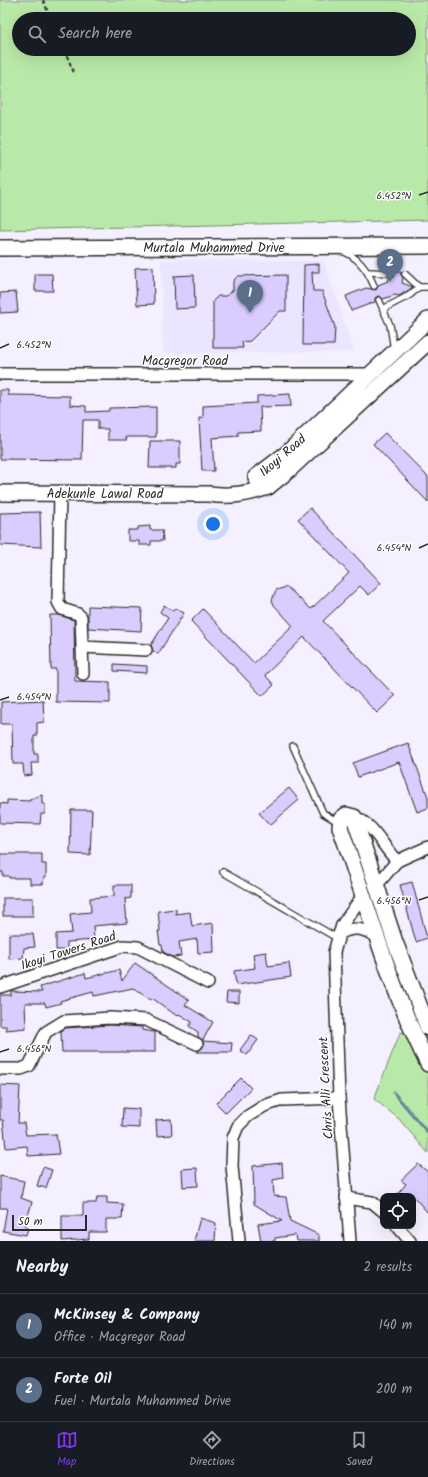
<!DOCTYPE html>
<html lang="en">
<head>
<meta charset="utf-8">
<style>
  body { margin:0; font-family:Kalam,sans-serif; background:#242831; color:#f1f3f6 }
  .controls { position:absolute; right:12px; bottom:12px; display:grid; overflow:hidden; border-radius:8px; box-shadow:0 4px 16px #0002 }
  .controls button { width:36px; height:36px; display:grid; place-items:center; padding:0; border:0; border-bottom:1px solid #363941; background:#171b24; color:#f1f3f6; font:20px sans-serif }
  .scale { position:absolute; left:12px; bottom:10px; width:75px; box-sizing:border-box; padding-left:4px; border:2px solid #2b2b2b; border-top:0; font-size:11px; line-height:14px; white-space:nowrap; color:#2b2b2b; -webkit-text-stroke:3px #fff; paint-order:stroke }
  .you { position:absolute; left:213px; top:524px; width:14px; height:14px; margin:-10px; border:3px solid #fff; border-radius:50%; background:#1a73e8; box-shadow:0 0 0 6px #1a73e833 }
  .badge { display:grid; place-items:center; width:26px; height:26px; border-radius:50%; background:#7c3aed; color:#fff; font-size:13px; font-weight:700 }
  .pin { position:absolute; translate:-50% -33px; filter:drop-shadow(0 1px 2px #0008) }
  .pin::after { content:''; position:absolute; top:21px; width:14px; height:12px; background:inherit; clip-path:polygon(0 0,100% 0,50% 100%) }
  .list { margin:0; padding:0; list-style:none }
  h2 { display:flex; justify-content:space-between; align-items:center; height:52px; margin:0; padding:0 16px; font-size:17px }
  h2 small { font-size:13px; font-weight:400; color:#9ea1a6 }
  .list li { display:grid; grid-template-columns:26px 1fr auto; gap:12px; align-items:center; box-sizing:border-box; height:64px; padding:0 16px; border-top:1px solid #363941 }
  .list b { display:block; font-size:15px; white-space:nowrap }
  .list p { margin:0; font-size:13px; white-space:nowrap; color:#9ea1a6 }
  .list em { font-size:13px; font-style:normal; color:#9ea1a6 }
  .icon { flex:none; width:22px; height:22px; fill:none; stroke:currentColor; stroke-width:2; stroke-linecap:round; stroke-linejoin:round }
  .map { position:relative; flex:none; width:428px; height:1241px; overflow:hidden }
  .search { position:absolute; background:#171b24; box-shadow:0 4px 16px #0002; left:12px; right:12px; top:12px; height:44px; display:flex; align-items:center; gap:10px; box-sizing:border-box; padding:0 14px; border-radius:22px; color:#9ea1a6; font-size:15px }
  .sheet { height:180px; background:#171b24 }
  nav { display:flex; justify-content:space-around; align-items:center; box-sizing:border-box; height:56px; border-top:1px solid #363941; background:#171b24; font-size:11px; color:#9ea1a6 }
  nav a { display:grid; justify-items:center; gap:2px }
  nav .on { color:#7c3aed }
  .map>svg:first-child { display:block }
  .built { fill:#ece5ff }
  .green { fill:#b9e9a8; stroke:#728a6a; fill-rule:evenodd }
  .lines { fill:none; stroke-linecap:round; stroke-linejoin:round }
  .stream { stroke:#608a9b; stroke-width:3 }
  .building { fill:#daccfe; stroke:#2b2b2b }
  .service-casing { stroke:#2b2b2b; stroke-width:8 }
  .minor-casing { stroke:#2b2b2b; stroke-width:14 }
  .secondary-casing { stroke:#2b2b2b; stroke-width:18 }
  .path { stroke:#2b2b2b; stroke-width:2; stroke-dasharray:4 3; stroke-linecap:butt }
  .service { stroke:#fff; stroke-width:5.5 }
  .minor { stroke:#fff; stroke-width:11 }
  .secondary { stroke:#fff; stroke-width:15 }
  .ticks { fill:none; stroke:#2b2b2b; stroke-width:1.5 }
  .labels { text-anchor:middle; stroke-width:3; stroke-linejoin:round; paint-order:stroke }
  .street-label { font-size:13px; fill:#2b2b2b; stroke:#fff }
  .ticks-label { font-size:10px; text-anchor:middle; fill:#2b2b2b; stroke:#fff; stroke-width:3; stroke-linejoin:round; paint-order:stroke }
</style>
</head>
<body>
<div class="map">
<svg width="428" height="1241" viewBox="0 0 428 1241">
  <rect width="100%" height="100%" fill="#f4f0ff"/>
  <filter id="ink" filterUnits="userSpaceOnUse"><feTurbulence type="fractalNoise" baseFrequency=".025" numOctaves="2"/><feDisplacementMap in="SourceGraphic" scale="8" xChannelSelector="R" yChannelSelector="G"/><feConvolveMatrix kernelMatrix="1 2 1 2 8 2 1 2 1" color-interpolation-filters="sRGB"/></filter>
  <g filter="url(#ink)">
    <polygon class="built" points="161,260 324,261 354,352 163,353"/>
    <g class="green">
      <path d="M0 0H428V220L0 230ZM19 19H409V49H19Z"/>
      <polygon points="428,1024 428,1153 399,1119 374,1099 400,1033"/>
    </g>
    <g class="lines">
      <polyline class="stream" points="394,1093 428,1133"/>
    </g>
    <g class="building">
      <polygon points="319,264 319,272 312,272 313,291 322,291 335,327 334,345 303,345 304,265"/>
      <polygon points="153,267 154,304 137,305 135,268"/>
      <polygon points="395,272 401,272 401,275 403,278 402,283 413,287 399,296 395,295 383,299 378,296 375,298 375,302 351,311 346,296 366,288 376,290 378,285 388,281 390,277 394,276"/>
      <polygon points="35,274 52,274 53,291 35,291"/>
      <polygon points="194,275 195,308 175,309 174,276"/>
      <polygon points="286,275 286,311 280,311 250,341 242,342 243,348 213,348 213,301 218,296 226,296 233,290 233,281 238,276"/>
      <polygon points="16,292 18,312 0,313 0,293"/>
      <polygon points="0,390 8,390 8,395 70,396 70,405 86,406 86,412 109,411 109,408 156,407 156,437 126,437 127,440 108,440 108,429 98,429 98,420 83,420 82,460 0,459"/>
      <polygon points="290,394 291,406 260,407 261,431 238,432 238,436 212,438 214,471 202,471 199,418 203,418 203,406 257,403 257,396"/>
      <polygon points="385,433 428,477 428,502 373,444"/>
      <polygon points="150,441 180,441 180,464 176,464 176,468 149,468"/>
      <polygon points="310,508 381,583 369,595 360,586 323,621 395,696 377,713 304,637 265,675 274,685 262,696 191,621 203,609 254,663 293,626 274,605 272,600 276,590 287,587 311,609 349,573 298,519"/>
      <polygon points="40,512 41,547 0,545 0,513"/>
      <polygon points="150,526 150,530 162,530 163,541 151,541 151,545 139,545 139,541 128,541 128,530 138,530 138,527"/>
      <polygon points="164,605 173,611 175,608 184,613 158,654 153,651 151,645 168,618 160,612"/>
      <polygon points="88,606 142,608 141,631 88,628"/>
      <polygon points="50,615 59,615 74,620 75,681 110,682 110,703 56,702 56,669 51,669"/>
      <polygon points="114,664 147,666 147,673 114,671"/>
      <polygon points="43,700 44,722 37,723 37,736 34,736 34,754 38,754 38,763 31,763 32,775 24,776 23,764 13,764 12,724 1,724 1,702"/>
      <polygon points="408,743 428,797 428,808 417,812 399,762 358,777 353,763"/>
      <polygon points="289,788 299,800 270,825 259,813"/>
      <polygon points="42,795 42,804 45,804 45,814 41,814 40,824 0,823 0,803 7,804 7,800 30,801 30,799"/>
      <polygon points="71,810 92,810 90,855 70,854"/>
      <polygon points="0,854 42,854 42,864 46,864 46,877 44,877 43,884 30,884 30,878 9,878 9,876 3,876 3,872 0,872"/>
      <polygon points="412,882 427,938 416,942 400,885"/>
      <polygon points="114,885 131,885 131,898 125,899 127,923 93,926 94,940 67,942 67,950 56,950 56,934 72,933 70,914 91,912 90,898 114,896"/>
      <rect x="3" y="898" width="30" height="18"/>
      <polygon points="176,909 176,914 190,912 192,926 213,923 214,952 198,953 197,939 179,942 181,956 173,957 163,952 162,945 160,945 158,931 160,931 158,911"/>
      <polygon points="9,934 33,934 35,947 24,948 23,958 9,959"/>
      <polygon points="266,952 268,966 289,963 291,977 236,985 234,971 255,968 253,954"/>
      <polygon points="135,963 189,1000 185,1005 213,1022 203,1040 198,1037 198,1032 189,1026 192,1022 179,1014 177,1016 152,998 151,1000 133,988 94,996 93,992 60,1001 61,1003 46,1007 45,1003 25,1003 26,1028 6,1030 6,1026 0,1026 0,995 11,995 11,991 42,992 40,987 85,973 86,978 119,970 122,981"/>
      <polygon points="227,992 239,992 239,1003 226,1002"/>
      <polygon points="110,1025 142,1027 142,1030 155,1032 155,1052 62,1052 61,1031 66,1028"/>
      <polygon points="251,1035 258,1040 247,1055 240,1050"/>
      <polygon points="203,1041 232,1043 231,1052 197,1052 203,1047"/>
      <polygon points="241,1078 251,1088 226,1113 216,1103"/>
      <polygon points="0,1085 20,1086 18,1123 24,1123 26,1135 56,1134 59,1154 28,1156 27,1146 6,1148 3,1120 0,1120"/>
      <polygon points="123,1108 139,1109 139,1128 122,1127"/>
      <polygon points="171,1119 172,1135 157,1136 156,1120"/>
      <polygon points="282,1163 283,1178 273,1180 274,1196 286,1197 290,1221 319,1235 319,1241 296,1241 295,1235 275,1238 275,1241 261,1241 258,1224 282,1221 254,1204 253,1166"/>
      <polygon points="418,1164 428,1172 428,1213 413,1196 396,1196 406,1184 401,1180"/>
      <polygon points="43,1167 52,1170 46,1188 37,1186"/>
      <polygon points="197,1168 198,1186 183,1187 182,1169"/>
      <polygon points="0,1176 24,1181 21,1198 32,1202 25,1226 28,1228 26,1235 3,1231 7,1208 0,1208"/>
      <polygon points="97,1197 107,1197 107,1203 123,1204 122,1219 106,1219 106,1232 89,1232 89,1239 62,1241 62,1216 83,1216 83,1203 96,1203"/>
      <polygon points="200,1218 216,1223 215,1241 194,1241"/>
    </g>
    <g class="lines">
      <g class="service-casing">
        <g id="service">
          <path d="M342 251C359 257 368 271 374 286"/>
          <polyline points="368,272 391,273"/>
          <polyline points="405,274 419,287 428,287"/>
          <polyline points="379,300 390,325 394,349"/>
          <polyline points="383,309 410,295 419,287"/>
          <polyline points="293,746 323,813 333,819 341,819"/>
          <polyline points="223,872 337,938"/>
        </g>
      </g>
      <g class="minor-casing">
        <g id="minor">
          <polyline points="0,374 370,374"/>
          <polyline points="60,493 58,602 62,609 78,614 81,617 83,674"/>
          <polyline points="82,647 146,650"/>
          <path d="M354 817C374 824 382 846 397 861"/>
          <polyline points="376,886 397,861 428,847"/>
          <path d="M339 934C353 926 364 928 376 937"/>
          <polyline points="0,987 123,946 138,947 208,983"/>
          <polyline points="0,1069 21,1069 29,1066 46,1032 64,1021 110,1018 146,1020 197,1044"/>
          <polyline points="346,1198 372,1202 383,1211"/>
          <polyline points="397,1226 410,1241"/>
          <polyline points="239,1241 232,1166 233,1138 238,1126 248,1116 264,1106 282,1100 339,1098"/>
          <polyline points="350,1241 339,1098 334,952 342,925 362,897"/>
        </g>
      </g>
      <g class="secondary-casing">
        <g id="secondary">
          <polyline points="0,248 428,246"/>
          <polyline points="428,320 286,454 256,477 258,486 268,487 289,470 428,342"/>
          <path d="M0 493 209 494C231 497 248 494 268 487"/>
          <path d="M428 1028 395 942 354 817 346 815 341 819 340 827C368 907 390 988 428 1064"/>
        </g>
      </g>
      <g class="path">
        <polyline points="43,0 51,19"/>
        <polyline points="64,49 75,75"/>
      </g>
      <use href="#service" class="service"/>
      <use href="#minor" class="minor"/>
      <use href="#secondary" class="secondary"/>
    </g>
  </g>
  <path class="ticks" d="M419 195 428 192M0 348 9 344M419 548 428 544M0 700 9 697M419 900 428 897M0 1052 9 1049"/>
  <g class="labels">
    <g class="street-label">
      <text x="214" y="252">Murtala Muhammed Drive</text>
      <text x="185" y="365">Macgregor Road</text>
      <text transform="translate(282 455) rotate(-41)" y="5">Ikoyi Road</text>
      <text x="105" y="498">Adekunle Lawal Road</text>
      <text transform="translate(68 950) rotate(-18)" y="5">Ikoyi Towers Road</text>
      <text transform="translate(325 1088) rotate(-93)" y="5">Chris Alli Crescent</text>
    </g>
  </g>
  <g class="ticks-label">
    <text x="394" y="199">6.452°N</text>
    <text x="34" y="348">6.452°N</text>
    <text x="394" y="551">6.454°N</text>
    <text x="34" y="700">6.454°N</text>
    <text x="394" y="904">6.456°N</text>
    <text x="34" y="1052">6.456°N</text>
  </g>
</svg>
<div class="controls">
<button><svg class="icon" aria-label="locate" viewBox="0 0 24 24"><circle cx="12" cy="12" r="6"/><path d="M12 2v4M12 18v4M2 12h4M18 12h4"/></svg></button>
</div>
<div class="scale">50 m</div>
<div class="you"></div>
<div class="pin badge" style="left:250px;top:313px;background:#5c6f8a">1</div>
<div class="pin badge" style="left:390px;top:282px;background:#5c6f8a">2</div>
<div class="search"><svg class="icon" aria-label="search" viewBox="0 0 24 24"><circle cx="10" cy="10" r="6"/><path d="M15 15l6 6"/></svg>Search here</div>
</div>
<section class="sheet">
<h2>Nearby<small>2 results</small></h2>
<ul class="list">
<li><span class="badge" style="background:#5c6f8a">1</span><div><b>McKinsey &amp; Company</b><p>Office · Macgregor Road</p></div><em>140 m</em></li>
<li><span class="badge" style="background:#5c6f8a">2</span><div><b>Forte Oil</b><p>Fuel · Murtala Muhammed Drive</p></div><em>200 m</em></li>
</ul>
</section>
<nav>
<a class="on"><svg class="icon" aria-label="map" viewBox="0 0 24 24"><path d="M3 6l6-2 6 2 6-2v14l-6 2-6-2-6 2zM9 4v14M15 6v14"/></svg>Map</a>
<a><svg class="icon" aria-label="directions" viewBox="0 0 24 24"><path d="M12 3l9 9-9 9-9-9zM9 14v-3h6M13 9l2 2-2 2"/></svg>Directions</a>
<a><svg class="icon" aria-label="saved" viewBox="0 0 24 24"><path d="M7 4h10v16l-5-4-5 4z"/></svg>Saved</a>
</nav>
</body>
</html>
